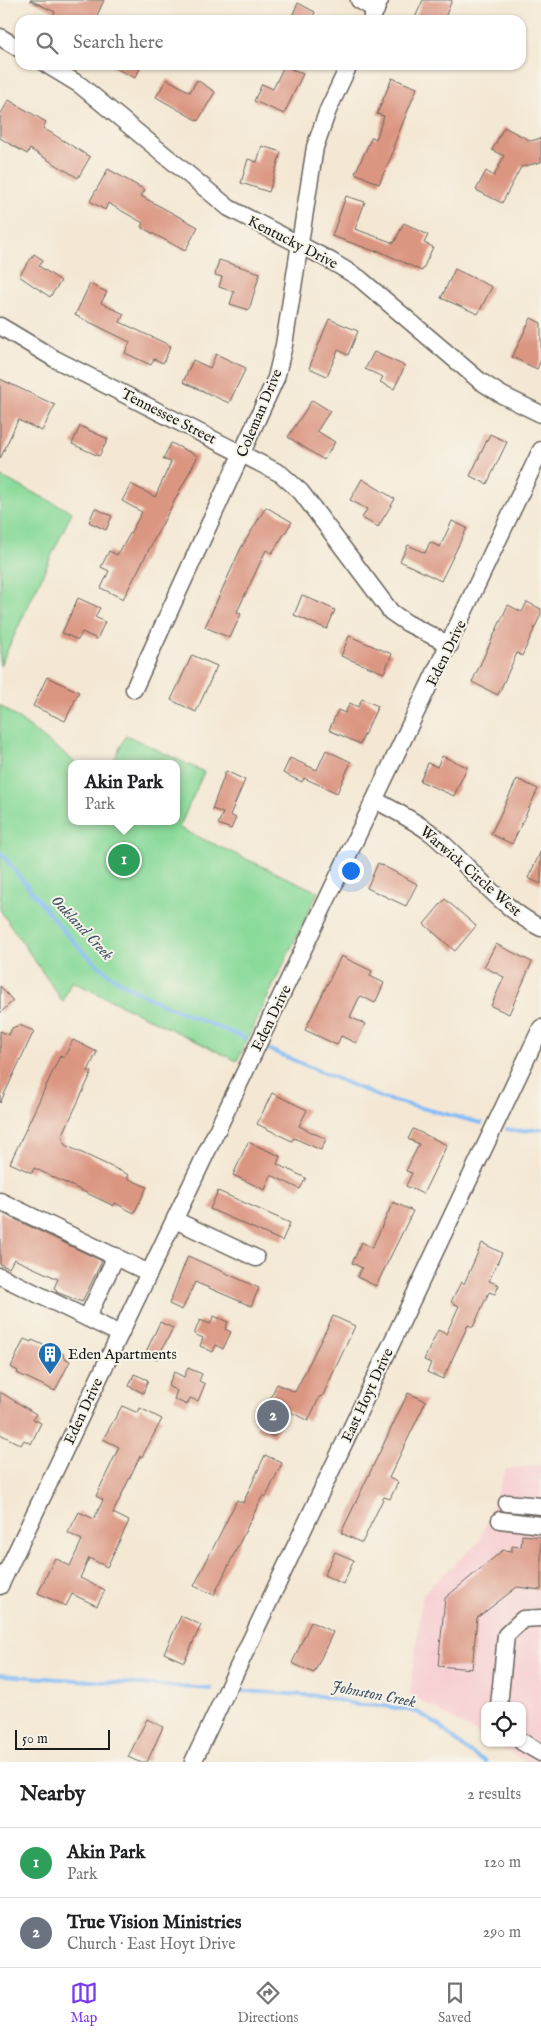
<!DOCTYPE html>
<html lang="en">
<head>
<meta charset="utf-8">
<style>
  body { margin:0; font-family:"IM FELL English",serif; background:#f2f2f2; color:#202124 }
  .controls { position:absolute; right:15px; bottom:15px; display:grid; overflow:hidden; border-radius:10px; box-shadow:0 1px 4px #0004 }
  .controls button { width:45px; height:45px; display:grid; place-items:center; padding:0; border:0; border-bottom:1px solid #e0e0e0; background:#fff; color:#202124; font:25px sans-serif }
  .scale { position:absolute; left:15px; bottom:12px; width:95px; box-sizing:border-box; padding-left:5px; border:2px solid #1c1c1c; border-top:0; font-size:14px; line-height:18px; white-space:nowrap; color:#1c1c1c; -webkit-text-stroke:4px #f7f3e8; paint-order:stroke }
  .you { position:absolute; left:350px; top:870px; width:18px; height:18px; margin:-12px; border:4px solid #fff; border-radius:50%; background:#1a73e8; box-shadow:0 0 0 8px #1a73e833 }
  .badge { display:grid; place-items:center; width:32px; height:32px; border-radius:50%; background:#7c3aed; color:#fff; font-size:16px; font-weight:700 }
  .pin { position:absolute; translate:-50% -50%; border:2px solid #fff; box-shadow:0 1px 5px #0006 }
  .popup { position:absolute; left:68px; top:760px; width:112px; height:65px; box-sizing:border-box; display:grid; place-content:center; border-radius:10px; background:#fff; filter:drop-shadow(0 1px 4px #0005); font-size:16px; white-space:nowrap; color:#757577 }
  .popup b { font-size:19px; color:#202124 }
  .popup::after { content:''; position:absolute; left:50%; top:100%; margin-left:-10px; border:10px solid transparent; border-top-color:#fff }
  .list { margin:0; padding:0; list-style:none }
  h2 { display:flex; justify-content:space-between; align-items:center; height:65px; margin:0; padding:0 20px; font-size:21px }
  h2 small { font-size:16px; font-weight:400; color:#757577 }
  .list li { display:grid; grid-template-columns:32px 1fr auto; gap:15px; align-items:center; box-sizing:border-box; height:70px; padding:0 20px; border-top:1px solid #e0e0e0 }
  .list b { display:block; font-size:19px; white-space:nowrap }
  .list p { margin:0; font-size:16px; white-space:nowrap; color:#757577 }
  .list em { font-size:16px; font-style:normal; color:#757577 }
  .icon { flex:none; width:28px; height:28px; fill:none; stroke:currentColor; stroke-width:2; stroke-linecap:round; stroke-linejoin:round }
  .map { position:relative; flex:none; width:541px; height:1762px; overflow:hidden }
  .search { position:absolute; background:#fff; box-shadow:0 1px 4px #0004; left:15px; right:15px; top:15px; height:55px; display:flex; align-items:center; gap:12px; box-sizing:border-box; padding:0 18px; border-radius:15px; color:#757577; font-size:19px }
  .sheet { height:205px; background:#fff }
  nav { display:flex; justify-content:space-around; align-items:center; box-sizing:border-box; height:70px; border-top:1px solid #e0e0e0; background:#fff; font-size:14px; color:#757577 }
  nav a { display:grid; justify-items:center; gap:2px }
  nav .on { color:#7c3aed }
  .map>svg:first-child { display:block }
  .built { fill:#f7cfd3 }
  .green { fill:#8ada9a; stroke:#537b5b }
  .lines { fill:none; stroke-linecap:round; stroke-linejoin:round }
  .stream { stroke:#85bcf5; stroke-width:4 }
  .building { fill:#db9682 }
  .minor-casing { stroke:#68635c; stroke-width:19 }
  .minor { stroke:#fff; stroke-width:16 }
  .labels { text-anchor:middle; stroke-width:4; stroke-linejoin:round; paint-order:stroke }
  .street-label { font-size:15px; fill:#1c1c1c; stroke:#f7f3e8 }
  .poi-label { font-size:15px; fill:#1c1c1c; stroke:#f7f3e8; text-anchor:start }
  .water-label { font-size:16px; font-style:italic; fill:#415468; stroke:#f7f3e8 }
</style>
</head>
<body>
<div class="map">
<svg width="541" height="1762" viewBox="0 0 541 1762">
  <rect width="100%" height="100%" fill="#f7f3e8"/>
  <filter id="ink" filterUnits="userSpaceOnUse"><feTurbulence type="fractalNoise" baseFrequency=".02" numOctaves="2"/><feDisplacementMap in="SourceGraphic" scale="10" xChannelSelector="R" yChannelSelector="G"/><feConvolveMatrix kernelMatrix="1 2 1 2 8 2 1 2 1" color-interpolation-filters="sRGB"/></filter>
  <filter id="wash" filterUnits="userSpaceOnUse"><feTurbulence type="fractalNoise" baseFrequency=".0096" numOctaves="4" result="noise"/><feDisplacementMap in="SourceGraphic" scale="20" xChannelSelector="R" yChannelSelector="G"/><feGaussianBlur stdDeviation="1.12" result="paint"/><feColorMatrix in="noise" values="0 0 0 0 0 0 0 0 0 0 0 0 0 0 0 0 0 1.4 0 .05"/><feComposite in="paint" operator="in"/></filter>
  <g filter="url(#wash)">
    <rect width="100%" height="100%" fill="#f4e8d4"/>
    <polygon class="built" points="541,1465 541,1762 526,1762 494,1743 522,1743 522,1706 485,1706 485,1738 410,1694 423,1593 479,1542 506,1469"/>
    <g class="green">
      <polygon points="0,476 72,512 0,666"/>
      <polygon points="0,705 78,764 72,764 72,821 176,821 176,764 112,764 126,735 204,772 179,828 318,892 237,1061 71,981 63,1002 0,910"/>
    </g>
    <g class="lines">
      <g class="stream">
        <path d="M0 852C35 894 73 951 119 981 155 1004 205 1021 245 1038"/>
        <polyline points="270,1050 382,1098 481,1123"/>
        <polyline points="507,1129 517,1131 541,1129"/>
        <polyline points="0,1675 211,1689"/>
        <polyline points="243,1691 320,1696 359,1705 385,1706 417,1712 438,1725 466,1750 486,1762"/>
      </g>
    </g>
    <g id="blocks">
      <g class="building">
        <polygon points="30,0 104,0 95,20 51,20 55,12"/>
        <polygon points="423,0 452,0 444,20 414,20"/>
        <polygon points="298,3 315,12 311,20 290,20"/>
        <polygon points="109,65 142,65 135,78"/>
        <polygon points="284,66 303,74 284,114 254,101 262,84 273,89"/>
        <polygon points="392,78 417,88 393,147 395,148 379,184 355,173 372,137 376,139 384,116 377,114"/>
        <polygon points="167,79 190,92 197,80 215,92 198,121 156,97"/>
        <polygon points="9,100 46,122 43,128 90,157 78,178 30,149 27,154 0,138 0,115"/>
        <polygon points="504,127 531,141 541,138 541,162 521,167 502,203 476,190 486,171 494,176 504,156 492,150"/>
        <polygon points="262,146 281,152 269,192 241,183 248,159 257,162"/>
        <polygon points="108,169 145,190 141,196 198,227 185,251 141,227 143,223 108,203 105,210 90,201"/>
        <polygon points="346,196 365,202 355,229 394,243 404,223 428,235 424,243 433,247 422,271 377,250 377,252 332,236"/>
        <polygon points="34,254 43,260 39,266 61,281 50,297 19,276"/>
        <polygon points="219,260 260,273 249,310 230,304 234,292 219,287 222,277 215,275"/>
        <polygon points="455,269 492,287 478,314 441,298"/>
        <polygon points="90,284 107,292 101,303 124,314 120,322 171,346 163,363 154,359 151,365 125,353 130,342 75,315"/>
        <polygon points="531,318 541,323 541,360 537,369 512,357"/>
        <polygon points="329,319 358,331 348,355 338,350 327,376 309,368"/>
        <polygon points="374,352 405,366 394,389 380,382 383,377 365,369"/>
        <polygon points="216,354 246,368 229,403 183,382 193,360 210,368"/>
        <polygon points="0,379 55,405 42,431 18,420 0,459"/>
        <polygon points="312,400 330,411 317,431 335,442 324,460 288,437"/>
        <polygon points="80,426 108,439 99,456 72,444"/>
        <polygon points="490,434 507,442 487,484 470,476"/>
        <polygon points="171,443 198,456 123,599 101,588 109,571 101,567 109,551 117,555 122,545 123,546 142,512 122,501 131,484 155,497 171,462 163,459"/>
        <polygon points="362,479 395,499 378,527 362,518 367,509 350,500"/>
        <polygon points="266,507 292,522 272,553 266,550 237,612 241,614 230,638 205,627 241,548"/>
        <polygon points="95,508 112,516 106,530 89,522"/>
        <polygon points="452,521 467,528 441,581 400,561 408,545 425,553 430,542 440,547"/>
        <polygon points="302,595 335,610 327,629 294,615"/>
        <polygon points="78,598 100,608 95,617 105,622 97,639 82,632 78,640 62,633"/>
        <polygon points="527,602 541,609 541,614 522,656 517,653 498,695 472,682 508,605 522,612"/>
        <polygon points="349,636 392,654 384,673 341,656"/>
        <polygon points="192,655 217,666 196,712 171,700"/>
        <polygon points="47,677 79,692 65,721 33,706"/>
        <polygon points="362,699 378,706 360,744 329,730 338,710 345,713 350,703 358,707"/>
        <polygon points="326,750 351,762 337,793 304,778 302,782 283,773 290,758 317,770"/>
        <polygon points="442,756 467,767 454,796 420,781 428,763 437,767"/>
        <polygon points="226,771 245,780 230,815 236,818 231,829 218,824 223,813 212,809"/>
        <polygon points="517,779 538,789 512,844 491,834"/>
        <polygon points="541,851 541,884 528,878"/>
        <polygon points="378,863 417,884 406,906 367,888"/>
        <polygon points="445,899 476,926 455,951 424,924"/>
        <polygon points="496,944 532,962 509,1014 491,1006 504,977 484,967"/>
        <polygon points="341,956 372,971 370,976 384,983 375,1003 361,996 359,998 350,1017 365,1024 356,1043 341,1036 337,1045 305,1030"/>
        <polygon points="0,986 13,1001 0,1013"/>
        <polygon points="19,1025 34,1031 0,1103 0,1031 9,1035 12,1028"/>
        <polygon points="73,1040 97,1052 88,1071 92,1072 62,1136 65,1145 129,1175 127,1178 147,1187 134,1213 115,1203 114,1206 34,1168 32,1173 10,1163 60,1056 64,1058"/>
        <polygon points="272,1093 307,1110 299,1126 326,1139 321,1150 294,1138 292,1141 257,1124"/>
        <polygon points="413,1129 447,1145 423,1194 406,1186 412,1173 406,1171 419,1144 408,1139"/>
        <polygon points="248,1142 280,1156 277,1164 306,1178 300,1189 271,1175 265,1190 233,1175"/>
        <polygon points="218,1191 290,1223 282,1241 210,1209"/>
        <polygon points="393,1202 413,1211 376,1286 357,1277 362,1268 352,1263 362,1242 372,1248"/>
        <polygon points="0,1212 102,1261 82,1302 56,1292 57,1290 54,1288 58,1279 14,1259 9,1268 0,1264"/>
        <polygon points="482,1243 502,1253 489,1281 499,1285 495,1294 489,1292 473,1327 468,1325 443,1379 427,1372 431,1363 424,1360 438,1330 446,1334 459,1306 451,1302 461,1282 464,1284"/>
        <polygon points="188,1256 259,1288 251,1306 195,1282 182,1310 169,1304"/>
        <polygon points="214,1316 228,1322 225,1329 231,1332 223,1349 216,1345 213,1352 200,1346 203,1338 194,1334 200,1320 210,1324"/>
        <polygon points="333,1316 355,1326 322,1397 320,1396 308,1421 287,1410 274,1437 256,1428 277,1384 295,1392"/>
        <polygon points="160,1322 173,1328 157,1359 145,1354"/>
        <polygon points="24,1339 31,1342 32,1340 64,1354 63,1357 70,1361 55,1391 17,1373 18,1371 11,1367"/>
        <polygon points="188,1368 202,1374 199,1381 205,1384 198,1401 190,1398 187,1405 174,1399 177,1391 168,1386 174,1372 184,1377"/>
        <polygon points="134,1374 148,1380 143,1393 129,1386"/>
        <polygon points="0,1392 36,1414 33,1419 41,1423 31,1444 24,1440 21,1445 0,1434"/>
        <polygon points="408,1393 426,1401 389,1478 398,1482 390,1499 384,1497 362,1543 341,1533"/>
        <polygon points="122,1406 138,1413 140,1408 162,1419 142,1457 140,1456 113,1513 129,1521 107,1567 89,1558 80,1578 105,1590 97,1606 72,1594 66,1606 38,1593 55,1558 70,1566 82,1540 68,1533 79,1512 94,1519 103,1500 96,1496 119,1447 103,1439"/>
        <polygon points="265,1455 282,1463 266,1497 263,1495 214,1595 194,1586 237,1500 243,1503"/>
        <polygon points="522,1535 541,1537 541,1590 517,1587 477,1618 472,1669 438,1666 445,1598 503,1550 512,1551 512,1546 521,1547"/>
        <polygon points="335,1552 354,1560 343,1584 324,1575"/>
        <polygon points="181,1616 201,1625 184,1662 164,1653"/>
        <polygon points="311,1622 333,1632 314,1673 292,1663"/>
        <polygon points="147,1719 163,1727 147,1762 139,1762 128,1757"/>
      </g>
    </g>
  </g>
  <g filter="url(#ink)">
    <use href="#blocks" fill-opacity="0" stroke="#68635c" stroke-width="1"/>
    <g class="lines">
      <g class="minor-casing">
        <g id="minor">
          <polyline points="359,0 376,10"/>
          <polyline points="371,20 380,0"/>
          <polyline points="0,37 20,49"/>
          <polyline points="47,65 80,85 229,208 331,261 359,278 480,381 502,395 541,414"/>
          <polyline points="0,326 55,359 281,474 301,492 391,612 407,623 450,645"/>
          <polyline points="134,689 276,378 284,345 315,147 328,110 349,65"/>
          <path d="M375 800C394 810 413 820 431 833 469 864 496 905 541 928"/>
          <polyline points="0,1201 149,1273"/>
          <polyline points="175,1220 256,1258"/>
          <polyline points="0,1276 120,1334"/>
          <polyline points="87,1318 116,1256"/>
          <polyline points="507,1503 541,1506"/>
          <polyline points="500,1520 541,1525"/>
          <polyline points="0,1586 541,450"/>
          <polyline points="499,1706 506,1635 523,1619 541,1618"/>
          <polyline points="522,1742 541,1753"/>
          <polyline points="193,1762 541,1028"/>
        </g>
      </g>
      <use href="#minor" class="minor"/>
    </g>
  </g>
  <defs>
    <g id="building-pin" transform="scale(1.25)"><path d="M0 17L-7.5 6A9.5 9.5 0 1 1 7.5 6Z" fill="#1f6fb2" stroke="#f7f3e8"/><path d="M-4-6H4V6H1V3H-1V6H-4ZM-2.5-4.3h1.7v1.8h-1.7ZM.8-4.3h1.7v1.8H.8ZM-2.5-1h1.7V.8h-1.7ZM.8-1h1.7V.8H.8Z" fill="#fff"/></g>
  </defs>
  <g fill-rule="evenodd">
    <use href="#building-pin" x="50" y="1354"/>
  </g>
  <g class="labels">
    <g class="street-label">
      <text transform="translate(293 242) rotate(27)" y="5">Kentucky Drive</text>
      <text transform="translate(259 413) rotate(-67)" y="5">Coleman Drive</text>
      <text transform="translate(169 416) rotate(27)" y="5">Tennessee Street</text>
      <text transform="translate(446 653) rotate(-64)" y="5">Eden Drive</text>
      <text transform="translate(471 871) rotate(41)" y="5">Warwick Circle West</text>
      <text transform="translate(271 1018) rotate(-64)" y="5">Eden Drive</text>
      <text transform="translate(367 1395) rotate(-65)" y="5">East Hoyt Drive</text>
      <text transform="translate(83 1411) rotate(-65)" y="5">Eden Drive</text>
    </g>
    <g class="poi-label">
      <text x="68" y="1359">Eden Apartments</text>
    </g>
    <g class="water-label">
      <text transform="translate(83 927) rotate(47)" y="6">Oakland Creek</text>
      <text transform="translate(374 1693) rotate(11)" y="6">Johnston Creek</text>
    </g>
  </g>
</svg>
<div class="controls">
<button><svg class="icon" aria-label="locate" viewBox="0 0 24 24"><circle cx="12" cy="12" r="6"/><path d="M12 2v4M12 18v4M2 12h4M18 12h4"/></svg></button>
</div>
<div class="scale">50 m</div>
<div class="you"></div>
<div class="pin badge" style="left:124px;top:860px;background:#2e9e5b">1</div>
<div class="popup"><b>Akin Park</b>Park</div>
<div class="pin badge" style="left:273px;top:1416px;background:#6b7280">2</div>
<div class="search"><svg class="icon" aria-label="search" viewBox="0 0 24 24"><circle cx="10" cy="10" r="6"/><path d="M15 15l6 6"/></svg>Search here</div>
</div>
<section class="sheet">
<h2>Nearby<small>2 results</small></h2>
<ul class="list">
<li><span class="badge" style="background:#2e9e5b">1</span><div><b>Akin Park</b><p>Park</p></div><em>120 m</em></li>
<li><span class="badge" style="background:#6b7280">2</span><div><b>True Vision Ministries</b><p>Church · East Hoyt Drive</p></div><em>290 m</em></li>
</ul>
</section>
<nav>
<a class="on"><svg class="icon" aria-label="map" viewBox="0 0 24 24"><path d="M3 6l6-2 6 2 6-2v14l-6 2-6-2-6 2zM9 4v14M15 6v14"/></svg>Map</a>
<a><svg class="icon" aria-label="directions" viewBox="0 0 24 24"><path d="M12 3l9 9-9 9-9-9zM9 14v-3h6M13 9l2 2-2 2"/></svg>Directions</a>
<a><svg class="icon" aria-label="saved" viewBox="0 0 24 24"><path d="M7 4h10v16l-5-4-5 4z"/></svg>Saved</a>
</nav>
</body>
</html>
